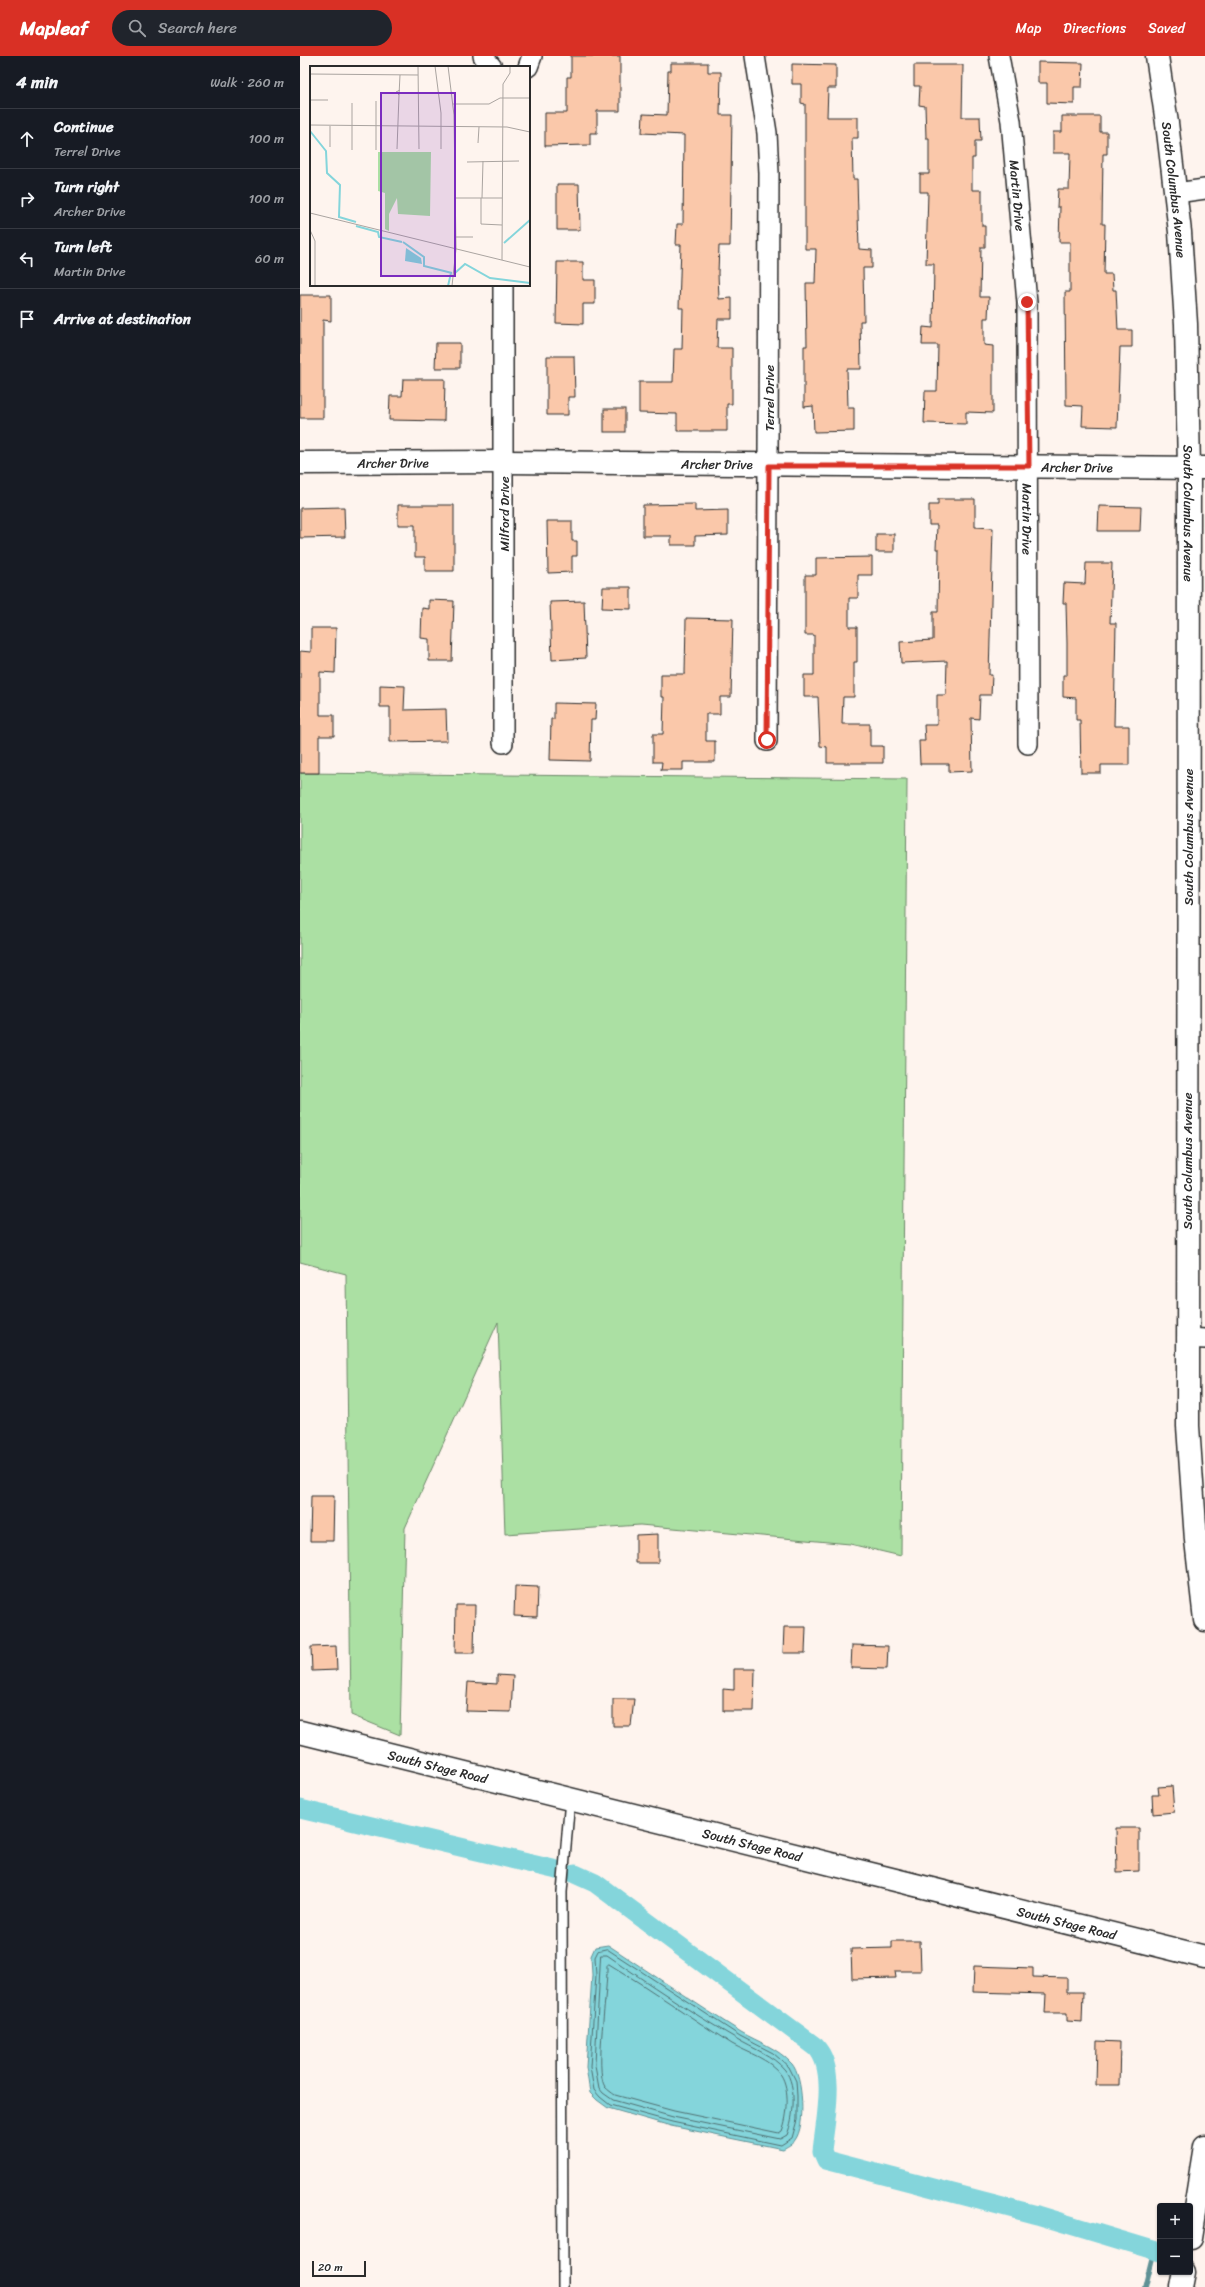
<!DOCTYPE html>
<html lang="en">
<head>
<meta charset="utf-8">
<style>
  body { margin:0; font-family:Sriracha,sans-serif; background:#20242c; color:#f1f3f6 }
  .controls { position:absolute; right:12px; bottom:12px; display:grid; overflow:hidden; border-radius:4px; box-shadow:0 1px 3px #0004 }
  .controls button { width:36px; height:36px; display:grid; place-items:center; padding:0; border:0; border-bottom:1px solid #363941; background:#171b24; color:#f1f3f6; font:20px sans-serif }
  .scale { position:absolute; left:12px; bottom:10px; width:54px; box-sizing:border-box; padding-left:4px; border:2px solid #2b2b2b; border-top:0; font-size:11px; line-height:14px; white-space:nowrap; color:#2b2b2b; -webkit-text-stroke:3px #fff; paint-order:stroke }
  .stop { position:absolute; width:12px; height:12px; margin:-9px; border:3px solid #d93025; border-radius:50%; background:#fff }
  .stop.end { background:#d93025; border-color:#fff; box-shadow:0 1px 4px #0008 }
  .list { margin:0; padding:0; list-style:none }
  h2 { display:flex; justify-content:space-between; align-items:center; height:52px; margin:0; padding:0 16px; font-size:17px }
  h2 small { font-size:13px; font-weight:400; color:#9ea1a6 }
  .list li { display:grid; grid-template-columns:26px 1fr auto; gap:12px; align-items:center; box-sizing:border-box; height:60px; padding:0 16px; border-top:1px solid #363941 }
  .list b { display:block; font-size:15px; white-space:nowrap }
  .list p { margin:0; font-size:13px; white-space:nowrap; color:#9ea1a6 }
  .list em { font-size:13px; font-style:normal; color:#9ea1a6 }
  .icon { flex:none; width:22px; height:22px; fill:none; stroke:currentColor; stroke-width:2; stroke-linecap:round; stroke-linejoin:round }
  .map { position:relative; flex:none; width:905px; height:2231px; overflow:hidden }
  header { display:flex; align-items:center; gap:24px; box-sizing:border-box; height:56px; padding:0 20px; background:#d93025; color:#fff }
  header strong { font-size:19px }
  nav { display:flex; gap:22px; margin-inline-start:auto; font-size:14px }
  .search { width:280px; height:36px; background:#20242c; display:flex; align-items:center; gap:10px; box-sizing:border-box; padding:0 14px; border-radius:22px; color:#9ea1a6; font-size:15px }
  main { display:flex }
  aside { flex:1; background:#171b24 }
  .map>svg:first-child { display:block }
  .green { fill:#abe0a3; stroke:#6b8667 }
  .water { fill:#84d5db; stroke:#609195 }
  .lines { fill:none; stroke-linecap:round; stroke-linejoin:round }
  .shore { stroke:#4f6f71; stroke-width:1 }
  .stream { stroke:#609195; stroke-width:5.5 }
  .canal { stroke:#84d5db; stroke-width:19 }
  .building { fill:#fac8aa; stroke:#2b2b2b }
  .lane-casing { stroke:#2b2b2b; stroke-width:12 }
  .street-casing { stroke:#2b2b2b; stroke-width:22 }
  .secondary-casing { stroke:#2b2b2b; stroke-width:25 }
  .primary-casing { stroke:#2b2b2b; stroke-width:25 }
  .lane { stroke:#fff; stroke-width:9 }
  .street { stroke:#fff; stroke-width:19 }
  .secondary { stroke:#fff; stroke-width:22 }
  .primary { stroke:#fff; stroke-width:22 }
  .route { stroke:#d93025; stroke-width:5 }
  .labels { text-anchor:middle; stroke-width:4; stroke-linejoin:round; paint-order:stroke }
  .street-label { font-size:13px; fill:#2b2b2b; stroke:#fff }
  .inset-river { fill:none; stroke:#84d5db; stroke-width:2 }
  .inset-road { fill:none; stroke:#aaa4a0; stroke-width:1 }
  .view { fill:#7b2cbf; fill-opacity:0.15; stroke:#7b2cbf; stroke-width:2 }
  .inset-edge { fill:none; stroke:#2b2b2b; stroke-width:2 }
</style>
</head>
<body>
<header>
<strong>Mapleaf</strong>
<div class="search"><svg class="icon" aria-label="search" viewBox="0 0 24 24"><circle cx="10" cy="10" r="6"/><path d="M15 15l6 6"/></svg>Search here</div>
<nav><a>Map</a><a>Directions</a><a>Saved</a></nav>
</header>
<main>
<aside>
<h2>4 min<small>Walk · 260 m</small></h2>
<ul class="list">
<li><svg class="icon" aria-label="ahead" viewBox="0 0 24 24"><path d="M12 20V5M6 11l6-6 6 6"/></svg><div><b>Continue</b><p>Terrel Drive</p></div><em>100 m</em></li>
<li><svg class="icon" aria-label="right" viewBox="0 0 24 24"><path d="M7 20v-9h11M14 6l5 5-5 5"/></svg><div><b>Turn right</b><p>Archer Drive</p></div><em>100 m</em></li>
<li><svg class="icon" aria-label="left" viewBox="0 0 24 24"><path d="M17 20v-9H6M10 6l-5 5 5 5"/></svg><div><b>Turn left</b><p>Martin Drive</p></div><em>60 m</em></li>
<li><svg class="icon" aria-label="arrive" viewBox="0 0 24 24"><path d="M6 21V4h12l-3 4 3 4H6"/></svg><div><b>Arrive at destination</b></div></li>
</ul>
</aside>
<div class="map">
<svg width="905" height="2231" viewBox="0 0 905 2231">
  <rect width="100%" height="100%" fill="#fef4ee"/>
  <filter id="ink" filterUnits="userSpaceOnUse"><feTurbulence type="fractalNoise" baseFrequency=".025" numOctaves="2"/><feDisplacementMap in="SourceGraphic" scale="8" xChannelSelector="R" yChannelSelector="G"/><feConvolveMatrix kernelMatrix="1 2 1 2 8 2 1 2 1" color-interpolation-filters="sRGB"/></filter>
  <g filter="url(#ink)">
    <polygon class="green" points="0,717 607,723 601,1500 550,1488 340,1469 205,1478 198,1266 105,1472 100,1679 51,1659 46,1218 0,1206"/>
    <path class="water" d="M308 1889C352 1918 396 1948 441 1976 458 1986 478 1992 492 2008 503 2021 506 2070 495 2084 493 2088 486 2091 483 2093L371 2070 308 2052 297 2044 290 2037 286 2011 292 1919 291 1900 295 1891Z"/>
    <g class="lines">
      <g class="shore">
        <polygon points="307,1893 440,1980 473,1997 489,2011 496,2025 497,2040 497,2064 492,2082 481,2089 372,2066 310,2049 300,2041 294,2034 290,2011 296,1919 295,1901 298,1895"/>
        <path d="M301 1899H307C349 1928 392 1957 437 1983 453 1993 473 1999 485 2014 497 2030 494 2061 487 2079L480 2083 373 2061 313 2044 303 2037 299 2032 295 2010Z"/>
        <path d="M309 1908C351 1933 391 1962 432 1988 448 1997 470 2003 481 2019 490 2033 488 2060 482 2075L479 2077 374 2055 315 2039C312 2037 308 2034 305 2031 294 2014 308 1935 307 1910Z"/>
      </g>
      <polyline class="stream" points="845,2231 854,2195"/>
      <g class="canal">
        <polyline points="0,1753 257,1814"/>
        <path d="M275 1818 295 1827 516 1991C537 2013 525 2066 522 2095L526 2104 737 2159 860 2196"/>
      </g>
    </g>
    <g class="building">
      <polygon points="271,0 320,0 320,55 297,55 297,77 290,77 290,89 245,90 245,57 267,57 267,21 271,21"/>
      <polygon points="738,6 783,7 782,31 774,31 774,48 747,47 747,27 738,27"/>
      <polygon points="371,7 408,7 408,16 421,16 420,59 432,59 430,190 419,190 418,217 419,243 432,242 432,263 418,263 417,292 432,292 432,348 427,348 427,375 377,375 377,358 339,357 339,326 373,326 374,293 382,293 383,252 379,252 381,189 376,189 377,168 383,168 384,79 342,77 343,58 367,59 368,15 371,15"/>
      <polygon points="492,8 536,9 536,32 528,32 527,61 558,61 558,82 552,82 553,123 557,123 559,193 572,194 572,212 563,212 564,265 560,265 561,313 547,313 548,352 554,352 554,375 514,376 513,350 504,351 504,290 507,290 506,227 515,227 516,193 505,193 505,48 501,47 501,28 492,28"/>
      <polygon points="614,9 663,9 662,61 680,61 681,85 675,85 675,102 672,102 672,134 682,134 682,170 685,170 685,191 681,191 680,241 689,241 688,262 684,262 684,289 693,290 693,357 666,356 666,368 624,367 625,335 637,335 638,289 622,289 623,271 633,272 634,208 626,208 628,136 620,136 620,118 629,118 629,82 626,82 625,50 619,49 620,30 614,30"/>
      <polygon points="762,60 800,60 800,76 807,76 807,98 803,98 802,168 805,168 804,218 812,218 813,234 816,234 818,274 832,274 832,291 820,291 817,371 782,370 783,350 766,349 765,236 770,236 770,186 759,186 760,151 757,151 758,133 769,133 770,97 753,97 753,76 762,76"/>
      <polygon points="257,128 279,128 280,174 257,174"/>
      <polygon points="257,206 283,206 283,224 295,224 295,248 283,248 283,268 256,267"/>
      <polygon points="0,239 31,239 31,265 23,264 23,362 0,362"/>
      <polygon points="136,287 160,287 160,312 135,312"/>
      <polygon points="247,300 274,300 275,341 268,341 268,359 247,359"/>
      <polygon points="103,323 145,323 144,365 89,364 90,340 102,340"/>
      <rect x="304" y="353" width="21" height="23"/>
      <polygon points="638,443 675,443 675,471 693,472 689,619 692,619 691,639 680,639 679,663 671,662 672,715 649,716 649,708 620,708 619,685 625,685 624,669 637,669 637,639 646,639 647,605 601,607 600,586 633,584 633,556 638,556 639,493 636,493 637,469 629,469 629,449 638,449"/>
      <polygon points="395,448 395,455 428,454 428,479 395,480 395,489 371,489 371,480 343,480 343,449"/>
      <polygon points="98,449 154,449 154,515 125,515 125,501 115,501 115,469 98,469"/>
      <polygon points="799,450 841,451 840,475 798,475"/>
      <polygon points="44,451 45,481 0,482 0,452"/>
      <polygon points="247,465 272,465 272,485 277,485 277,500 272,500 272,516 248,517"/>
      <rect x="576" y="478" width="18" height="18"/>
      <polygon points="572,501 572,519 558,519 558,542 549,542 549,571 557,571 557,606 554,606 554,641 543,641 542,668 570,668 570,690 583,690 583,707 527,707 527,691 520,690 518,641 504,641 504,619 514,619 514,579 505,579 505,519 516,519 516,502"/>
      <polygon points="786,507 812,507 810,567 816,567 814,670 829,670 829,709 801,709 801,717 781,717 780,664 776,664 776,642 763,641 763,619 767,619 767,587 766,547 763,547 764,527 785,528"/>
      <polygon points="303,531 331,531 331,553 302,552"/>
      <polygon points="129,544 154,545 152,605 129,605 129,583 121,582 122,552 129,553"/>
      <polygon points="284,545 286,602 252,604 250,546"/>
      <polygon points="386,562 433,563 431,641 420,641 420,658 406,658 406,685 415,685 415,706 383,706 383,714 361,714 362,706 353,706 353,678 363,678 364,641 361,641 361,618 385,618"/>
      <polygon points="11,572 36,572 35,617 20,616 20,659 34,659 34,680 19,680 19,717 0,717 0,595 11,596"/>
      <polygon points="80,629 105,630 104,654 146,653 147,685 90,686 90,651 80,651"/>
      <polygon points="254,647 296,648 295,664 291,664 290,705 250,704 251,663 254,663"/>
      <polygon points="11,1440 34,1440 33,1485 10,1485"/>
      <polygon points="358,1478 358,1507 336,1507 336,1479"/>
      <polygon points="215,1530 238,1531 237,1561 214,1560"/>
      <polygon points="156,1549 175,1549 174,1597 155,1597"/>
      <polygon points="484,1571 506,1571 505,1597 483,1597"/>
      <polygon points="552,1589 588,1590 587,1613 551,1612"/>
      <polygon points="36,1590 37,1614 12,1615 11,1591"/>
      <polygon points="434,1613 455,1613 454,1655 423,1655 423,1633 434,1634"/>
      <polygon points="197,1619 213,1620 211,1656 166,1655 168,1626 197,1628"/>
      <polygon points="313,1643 334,1643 331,1670 313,1670"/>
      <polygon points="872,1730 874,1756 853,1758 852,1739 859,1739 858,1731"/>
      <polygon points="816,1772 839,1772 839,1815 817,1816"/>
      <polygon points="592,1885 620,1885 621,1915 595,1915 596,1922 552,1923 551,1893 592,1892"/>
      <polygon points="674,1910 733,1912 733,1921 767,1922 767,1936 783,1936 782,1966 767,1965 767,1957 745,1957 746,1938 673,1936"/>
      <polygon points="797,1985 820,1986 819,2029 796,2029"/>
    </g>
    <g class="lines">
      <g class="lane-casing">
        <polyline id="lane" points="263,2231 262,1836 270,1743"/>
      </g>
      <g class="street-casing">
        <g id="street">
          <polyline points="183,0 192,11"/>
          <polyline points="455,0 467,77 469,117 467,685"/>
          <path id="s1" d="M699 0 711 65 727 247 728 688"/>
          <polyline points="228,11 232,0"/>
          <polyline points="876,137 905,133"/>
          <polyline points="203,687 203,229"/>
          <polyline points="887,1282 905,1283"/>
        </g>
      </g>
      <g class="secondary-casing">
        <g id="secondary">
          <path id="s2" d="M857 0 867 67 880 176 886 268 889 412 888 1370 896 1484 905 1564"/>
          <path id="s3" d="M0 407 204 406 905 412"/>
          <polyline points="890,2182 905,2090"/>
          <polyline points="881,2231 884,2216"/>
        </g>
      </g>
      <g class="primary-casing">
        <g id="primary">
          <path id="s4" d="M0 1676 905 1901"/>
        </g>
      </g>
      <use href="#lane" class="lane"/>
      <use href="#street" class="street"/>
      <use href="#secondary" class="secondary"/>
      <use href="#primary" class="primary"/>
    </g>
  </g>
  <g class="lines" filter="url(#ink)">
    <polyline class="route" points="467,684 469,410 729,410 727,246"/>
  </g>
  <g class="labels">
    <g class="street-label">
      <text dy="5" stroke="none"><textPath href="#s2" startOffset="135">South Columbus Avenue</textPath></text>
      <text dy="5" stroke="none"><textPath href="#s1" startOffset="141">Martin Drive</textPath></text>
      <text transform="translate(469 342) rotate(-90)" y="5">Terrel Drive</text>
      <text dy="5" stroke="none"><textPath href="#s3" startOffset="93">Archer Drive</textPath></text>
      <text dy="5" stroke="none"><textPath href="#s3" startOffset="417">Archer Drive</textPath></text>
      <text dy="5" stroke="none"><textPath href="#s3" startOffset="777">Archer Drive</textPath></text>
      <text dy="5" stroke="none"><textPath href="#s2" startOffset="459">South Columbus Avenue</textPath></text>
      <text transform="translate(204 458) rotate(-90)" y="5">Milford Drive</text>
      <text dy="5" stroke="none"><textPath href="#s1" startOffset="465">Martin Drive</textPath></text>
      <text transform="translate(888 781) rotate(-90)" y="5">South Columbus Avenue</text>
      <text transform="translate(887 1105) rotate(-90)" y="5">South Columbus Avenue</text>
      <text dy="5" stroke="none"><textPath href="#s4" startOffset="142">South Stage Road</textPath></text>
      <text dy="5" stroke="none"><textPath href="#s4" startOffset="466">South Stage Road</textPath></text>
      <text dy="5" stroke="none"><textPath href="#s4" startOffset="790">South Stage Road</textPath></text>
    </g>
  </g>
  <g transform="translate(10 10)">
    <rect width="220" height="220" fill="#fef4ee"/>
    <path d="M68 86H121L120 150 88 148 87 132 79 148V165L75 163V127L68 125Z" fill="#abe0a3"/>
    <path d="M96 182 111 192 112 198 95 195Z" fill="#84d5db"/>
    <path class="inset-river" d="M0 65 16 85 17 107 30 119 29 151 46 156M46 160 68 166 69 171 92 176M93 176 114 191V200L142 207M194 177 220 154M145 207 155 198 180 212 220 217M138 220 141 207"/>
    <path class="inset-road" d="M108 0 109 83M125 0 131 47V83M138 0 144 49 146 183M0 8 108 9M89 29 90 9M0 34H18M143 38H179L190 32H220M0 59 197 61 220 66M168 77 169 61M20 81V60M87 83 89 29 86 26 90 24M42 84V37M66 84V35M157 96 209 95M145 132H192M171 132V158L192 159M172 132 173 95M0 147 220 201M0 164 5 175V220M146 171H163M192 194 193 18 200 7V0M142 220 146 183"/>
    <path class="view" d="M71 27H145V210H71Z"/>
    <rect width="220" height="220" class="inset-edge"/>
  </g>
</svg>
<div class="controls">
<button>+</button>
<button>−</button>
</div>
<div class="scale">20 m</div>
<div class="stop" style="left:467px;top:684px"></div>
<div class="stop end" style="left:727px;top:246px"></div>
</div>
</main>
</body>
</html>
